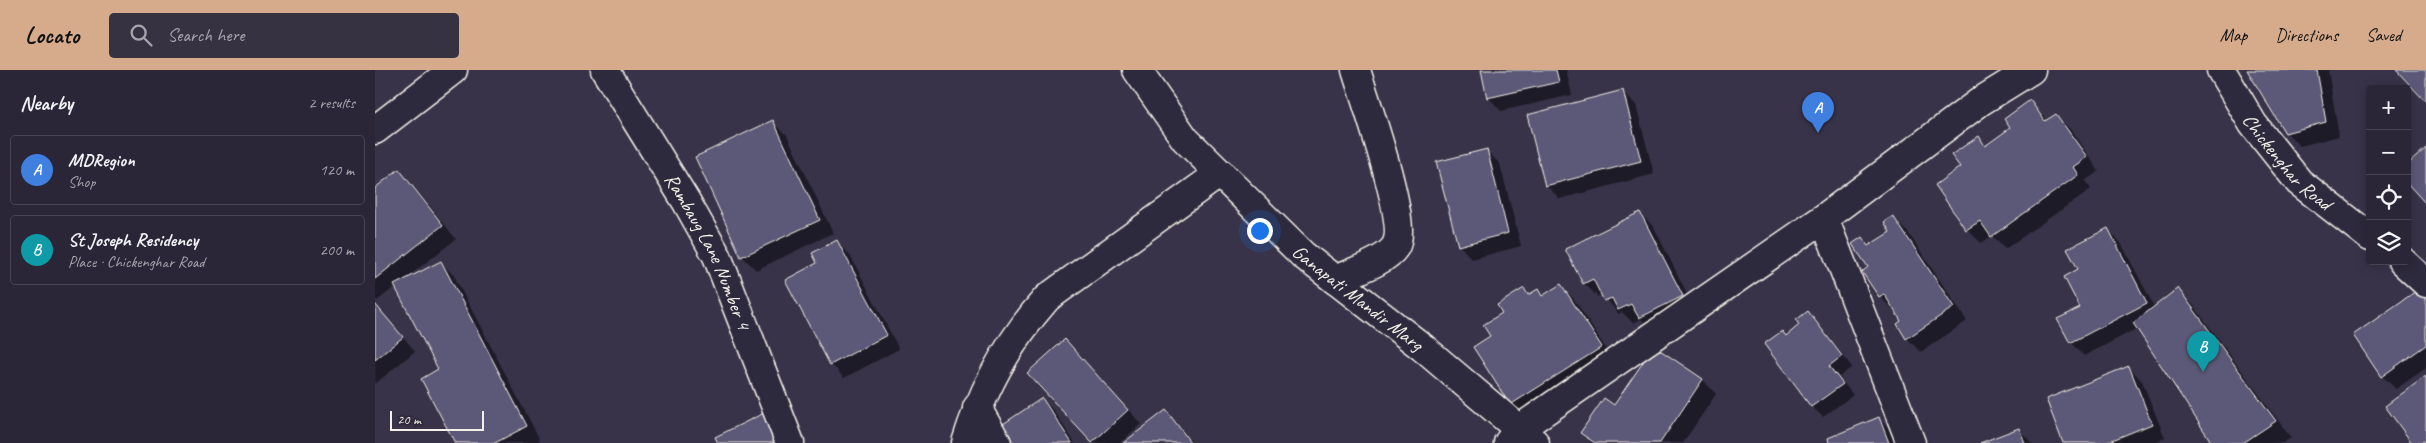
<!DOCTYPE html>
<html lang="en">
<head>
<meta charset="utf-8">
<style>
  body { margin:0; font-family:Caveat,sans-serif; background:#363242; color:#f1f3f6 }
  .controls { position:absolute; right:15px; top:15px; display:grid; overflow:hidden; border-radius:5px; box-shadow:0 2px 12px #0003 }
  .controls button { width:45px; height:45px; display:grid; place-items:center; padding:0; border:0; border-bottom:1px solid #464352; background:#2a2637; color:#f1f3f6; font:25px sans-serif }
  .scale { position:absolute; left:15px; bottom:12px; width:94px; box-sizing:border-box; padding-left:5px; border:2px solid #f4f1e8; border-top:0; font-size:14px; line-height:18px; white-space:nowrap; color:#f4f1e8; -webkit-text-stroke:4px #2f2a3d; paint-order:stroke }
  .you { position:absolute; left:884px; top:160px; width:18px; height:18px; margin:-12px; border:4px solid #fff; border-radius:50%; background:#1a73e8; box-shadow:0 0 0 8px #1a73e833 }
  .badge { display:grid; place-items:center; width:32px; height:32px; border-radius:50%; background:#d6ab8b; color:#fff; font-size:16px; font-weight:700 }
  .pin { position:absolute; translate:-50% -41px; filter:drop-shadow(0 1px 2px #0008) }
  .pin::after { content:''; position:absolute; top:26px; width:18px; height:15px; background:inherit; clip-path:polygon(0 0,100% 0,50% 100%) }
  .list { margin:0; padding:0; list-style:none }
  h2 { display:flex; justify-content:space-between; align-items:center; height:65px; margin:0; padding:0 20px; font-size:21px }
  h2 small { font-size:16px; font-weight:400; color:#a5a5ad }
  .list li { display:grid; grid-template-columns:32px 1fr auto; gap:15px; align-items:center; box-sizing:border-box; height:70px; margin:0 10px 10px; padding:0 10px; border:1px solid #464352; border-radius:5px }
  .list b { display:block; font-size:19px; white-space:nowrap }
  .list p { margin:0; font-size:16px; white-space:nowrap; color:#a5a5ad }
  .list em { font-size:16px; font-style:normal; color:#a5a5ad }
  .icon { flex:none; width:28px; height:28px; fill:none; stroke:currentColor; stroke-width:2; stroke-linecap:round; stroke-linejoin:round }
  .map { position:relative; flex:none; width:2051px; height:373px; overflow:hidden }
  header { display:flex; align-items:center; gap:30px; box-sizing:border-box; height:70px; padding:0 25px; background:#d6ab8b; color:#111 }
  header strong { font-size:24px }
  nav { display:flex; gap:28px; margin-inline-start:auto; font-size:18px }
  .search { width:350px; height:45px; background:#363242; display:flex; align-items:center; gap:12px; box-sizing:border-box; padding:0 18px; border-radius:5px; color:#a5a5ad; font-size:19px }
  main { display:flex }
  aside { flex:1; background:#2a2637 }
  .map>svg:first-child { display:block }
  .shadow { fill:#0007 }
  .building { fill:#5c5977; stroke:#f4f1e8 }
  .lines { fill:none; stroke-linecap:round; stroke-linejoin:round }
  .minor-casing { stroke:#f4f1e8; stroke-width:31 }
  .minor { stroke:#2f2a3d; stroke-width:28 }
  .labels { text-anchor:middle; stroke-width:5; stroke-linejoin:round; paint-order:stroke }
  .street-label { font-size:20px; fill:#f4f1e8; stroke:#2f2a3d }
</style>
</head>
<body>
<header>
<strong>Locato</strong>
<div class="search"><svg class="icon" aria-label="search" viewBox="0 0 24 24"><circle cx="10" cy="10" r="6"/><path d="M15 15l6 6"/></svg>Search here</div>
<nav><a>Map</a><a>Directions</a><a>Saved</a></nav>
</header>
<main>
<aside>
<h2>Nearby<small>2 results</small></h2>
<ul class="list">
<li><span class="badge" style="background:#3f7fe0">A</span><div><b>MDRegion</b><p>Shop</p></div><em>120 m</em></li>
<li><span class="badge" style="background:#0f9aa8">B</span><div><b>St Joseph Residency</b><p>Place · Chickenghar Road</p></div><em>200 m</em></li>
</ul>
</aside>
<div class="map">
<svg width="2051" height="373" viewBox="0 0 2051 373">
  <rect width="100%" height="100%" fill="#383349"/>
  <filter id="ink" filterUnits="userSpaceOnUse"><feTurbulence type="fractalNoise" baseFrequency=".02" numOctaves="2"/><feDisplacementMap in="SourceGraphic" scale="10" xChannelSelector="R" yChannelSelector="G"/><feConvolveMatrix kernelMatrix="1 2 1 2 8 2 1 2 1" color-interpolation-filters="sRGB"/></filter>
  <g filter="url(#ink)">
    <g class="shadow">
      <polygon points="1107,0 1191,0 1197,25 1126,41 1113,27"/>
      <polygon points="1874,0 1953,0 1964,66 1925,76 1911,62"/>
      <polygon points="1248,22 1261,35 1279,104 1185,129 1171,115"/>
      <polygon points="1655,32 1673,51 1681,45 1695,59 1724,101 1710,111 1716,119 1630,179 1617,166 1606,173 1592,159 1562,115 1587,98 1604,68 1612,76 1637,58"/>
      <polygon points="398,52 412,65 458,163 381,200 367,186"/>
      <polygon points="1111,80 1125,94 1146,176 1097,189 1084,175"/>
      <polygon points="24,101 37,114 81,169 29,210 66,192 79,206 165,370 158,373 81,373 65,300 21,216 2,231 0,229 0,119"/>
      <polygon points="1265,143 1279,157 1320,240 1278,261 1266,249 1258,253 1247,242 1244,244 1227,224 1223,227 1209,213"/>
      <polygon points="1518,148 1532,161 1592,251 1546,282 1532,268 1523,254 1528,251 1520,239 1518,240 1505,227 1487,168 1495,176 1517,162"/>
      <polygon points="1733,159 1746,173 1780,238 1803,220 1819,236 1916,368 1908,373 1839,373 1763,258 1709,286 1696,272 1707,238 1705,200"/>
      <polygon points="461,171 475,185 524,279 469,308 456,294 444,193"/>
      <polygon points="1185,215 1199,229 1239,291 1150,348 1136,335 1100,277 1117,266 1129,243 1149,220 1154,226 1162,220 1168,226"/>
      <polygon points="2044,221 2051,227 2051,298 2021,319 2007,306"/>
      <polygon points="0,234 40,281 0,314"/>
      <polygon points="1433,242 1477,297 1464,307 1478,325 1448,347 1437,337 1391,275 1411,267 1426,255"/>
      <polygon points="1279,278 1328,310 1341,324 1308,373 1217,373 1207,363 1239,337"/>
      <polygon points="703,284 766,354 745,373 717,373 654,303"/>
      <polygon points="1754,297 1767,311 1790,368 1776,373 1690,373"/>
      <polygon points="2051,308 2051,373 2038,373 2012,336"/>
      <polygon points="667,329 678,340 700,373 634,373"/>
      <polygon points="791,342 818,373 751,373"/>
      <polygon points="1504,349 1517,362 1521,373 1456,373"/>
      <polygon points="1643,359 1657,373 1609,373"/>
    </g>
    <g class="building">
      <polygon points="1106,0 1181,0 1184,12 1112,28"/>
      <polygon points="1872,0 1942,0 1951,52 1910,63"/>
      <polygon points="2021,0 2051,0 2051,30 2050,31"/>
      <polygon points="1248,20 1266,91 1170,116 1152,45"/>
      <polygon points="1655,30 1670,51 1681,44 1712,87 1698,97 1703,105 1616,167 1605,151 1591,160 1560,115 1585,97 1576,85 1604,66 1610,76 1635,58 1629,49"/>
      <polygon points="398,50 445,150 366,187 320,87"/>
      <polygon points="2051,78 2051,134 2032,113 2032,95"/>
      <polygon points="1112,79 1133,163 1083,176 1061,92"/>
      <polygon points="24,99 68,155 0,209 0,118"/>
      <polygon points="1265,142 1308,226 1264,248 1256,234 1243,240 1237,228 1229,231 1218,209 1208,214 1190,179"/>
      <polygon points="1518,146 1579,237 1531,269 1522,254 1526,251 1509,224 1504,227 1487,202 1493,197 1477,174 1487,167 1493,176 1515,162 1509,152"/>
      <polygon points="1733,158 1772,233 1695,273 1682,249 1705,238 1689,207 1703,199 1692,179"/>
      <polygon points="462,170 512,265 455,295 410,210 442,193 437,183"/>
      <polygon points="66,191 152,356 120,373 80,373 46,309 63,299 19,215"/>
      <polygon points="1186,214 1227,277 1135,335 1098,277 1115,266 1108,255 1127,243 1122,235 1149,218 1153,225 1163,219 1167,226"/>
      <polygon points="1803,218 1901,351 1868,373 1837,373 1758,253"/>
      <polygon points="2044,219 2051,229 2051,275 2006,307 1978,265"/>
      <polygon points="0,234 28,267 0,290"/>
      <polygon points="1433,241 1467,286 1454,296 1468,314 1436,337 1389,274 1407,261 1411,266 1424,255 1421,250"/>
      <polygon points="690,269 753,340 717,373 652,303"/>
      <polygon points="1279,276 1328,309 1285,373 1220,373 1205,363 1229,328 1239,335"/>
      <polygon points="1754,296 1777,354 1730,373 1688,373 1671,329"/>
      <polygon points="2051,306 2051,371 2037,373 2010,336"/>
      <polygon points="667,328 697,373 633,373 622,358"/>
      <polygon points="791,340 816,373 748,373"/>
      <polygon points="391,342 405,373 343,373 340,367"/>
      <polygon points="1504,347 1514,373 1454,373 1453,368"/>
      <polygon points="1644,358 1650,373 1605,373"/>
    </g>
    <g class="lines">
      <g class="minor-casing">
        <g id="minor">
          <path id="s1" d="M230 0 311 131 342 186 415 373"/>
          <path id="s2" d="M762 0 810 69 928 185 1047 277 1160 373"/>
          <path id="s3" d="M1846 0 1878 54 1924 112 1995 167"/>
          <polyline points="0,60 78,0"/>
          <polyline points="1449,148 1536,373"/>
          <polyline points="2027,191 2051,213"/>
          <path d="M960 210C977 202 1010 192 1020 177 1035 155 990 30 981 0"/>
          <polyline points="602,338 622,373"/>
          <path d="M591 373C607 320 635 270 672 228L845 103"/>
          <polyline points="1133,373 1144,359 1449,148 1606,31 1656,0"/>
        </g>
      </g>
      <use href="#minor" class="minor"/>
    </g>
  </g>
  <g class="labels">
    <g class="street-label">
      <text dy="7" stroke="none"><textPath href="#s3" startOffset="114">Chickenghar Road</textPath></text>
      <text dy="7" stroke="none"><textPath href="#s1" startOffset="209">Rambaug Lane Number 4</textPath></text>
      <text dy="7" stroke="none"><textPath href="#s2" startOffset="319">Ganapati Mandir Marg</textPath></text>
    </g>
  </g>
</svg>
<div class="controls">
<button>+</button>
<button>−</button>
<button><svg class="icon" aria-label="locate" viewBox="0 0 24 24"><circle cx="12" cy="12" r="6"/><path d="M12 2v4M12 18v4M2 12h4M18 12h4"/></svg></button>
<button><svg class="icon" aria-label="layers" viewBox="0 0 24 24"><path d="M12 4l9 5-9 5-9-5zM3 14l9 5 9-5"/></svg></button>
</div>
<div class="scale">20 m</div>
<div class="you"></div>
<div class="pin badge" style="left:1443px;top:63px;background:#3f7fe0">A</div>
<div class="pin badge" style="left:1828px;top:302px;background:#0f9aa8">B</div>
</div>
</main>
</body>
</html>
